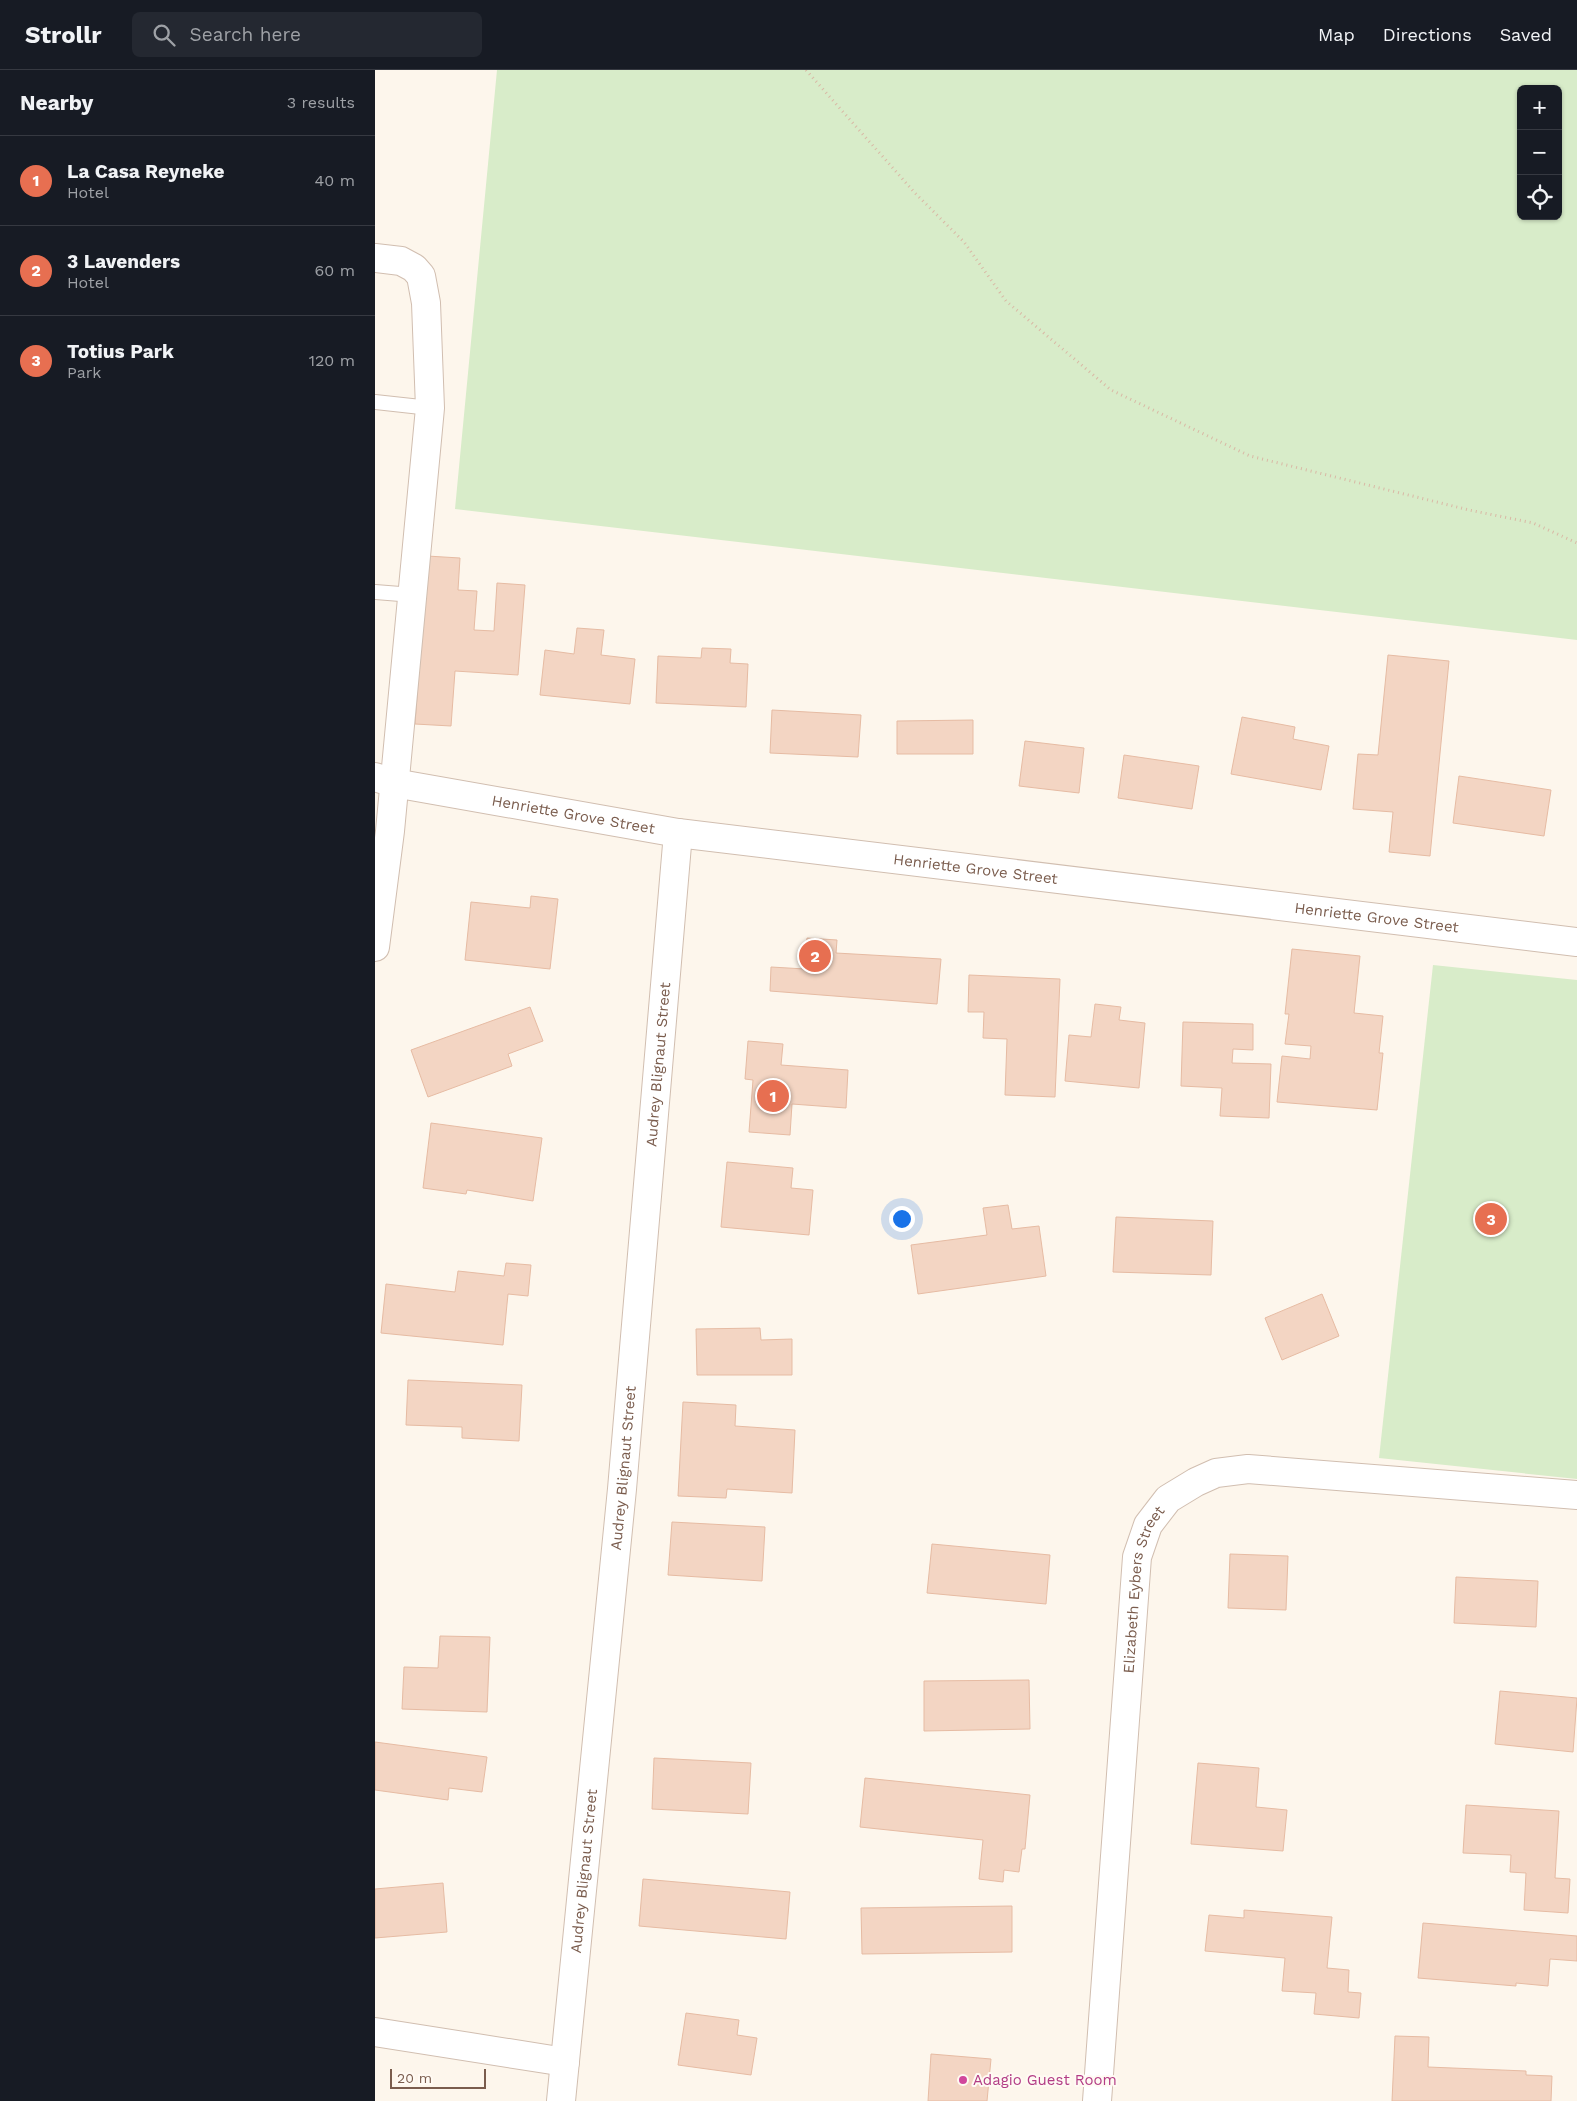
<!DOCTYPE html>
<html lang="en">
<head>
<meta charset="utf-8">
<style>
  body { margin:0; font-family:"Work Sans",sans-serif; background:#242831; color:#f1f3f6 }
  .controls { position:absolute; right:15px; top:15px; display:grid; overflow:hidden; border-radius:8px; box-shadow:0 1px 4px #0004 }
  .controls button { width:45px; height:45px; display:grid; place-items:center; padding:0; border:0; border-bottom:1px solid #363941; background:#171b24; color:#f1f3f6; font:25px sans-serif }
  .scale { position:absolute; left:15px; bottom:12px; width:96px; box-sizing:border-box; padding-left:5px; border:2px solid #7a5c4d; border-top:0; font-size:14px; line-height:18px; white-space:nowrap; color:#7a5c4d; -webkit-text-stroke:4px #fffaf3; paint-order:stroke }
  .you { position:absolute; left:526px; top:1148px; width:18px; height:18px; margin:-12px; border:4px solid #fff; border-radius:50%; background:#1a73e8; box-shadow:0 0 0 8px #1a73e833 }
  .badge { display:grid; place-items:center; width:32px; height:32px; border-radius:50%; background:#e76f51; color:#fff; font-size:16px; font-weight:700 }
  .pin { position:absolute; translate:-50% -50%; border:2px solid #fff; box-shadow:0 1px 5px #0006 }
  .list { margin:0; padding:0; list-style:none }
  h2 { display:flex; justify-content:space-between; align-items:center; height:65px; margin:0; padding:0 20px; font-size:21px }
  h2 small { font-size:16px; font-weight:400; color:#9ea1a6 }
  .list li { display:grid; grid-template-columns:32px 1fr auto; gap:15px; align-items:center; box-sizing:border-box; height:90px; padding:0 20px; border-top:1px solid #363941 }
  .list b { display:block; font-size:19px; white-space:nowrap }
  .list p { margin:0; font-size:16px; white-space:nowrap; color:#9ea1a6 }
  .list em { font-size:16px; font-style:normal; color:#9ea1a6 }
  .icon { flex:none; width:28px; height:28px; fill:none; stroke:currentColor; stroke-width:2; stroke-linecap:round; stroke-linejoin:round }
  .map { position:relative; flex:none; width:1202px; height:2031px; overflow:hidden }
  header { display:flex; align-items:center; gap:30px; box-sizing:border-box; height:70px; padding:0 25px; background:#171b24; border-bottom:1px solid #363941 }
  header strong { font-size:24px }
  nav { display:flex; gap:28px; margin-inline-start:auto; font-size:18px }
  .search { width:350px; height:45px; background:#242831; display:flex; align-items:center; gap:12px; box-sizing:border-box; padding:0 18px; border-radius:8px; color:#9ea1a6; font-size:19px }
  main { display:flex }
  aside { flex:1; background:#171b24 }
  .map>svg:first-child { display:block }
  .green { fill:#d8ecc9; fill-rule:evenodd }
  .building { fill:#f3d5c3; stroke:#e6bba3 }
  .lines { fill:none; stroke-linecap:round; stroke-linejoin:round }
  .lane-casing { stroke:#d1beb0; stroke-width:16 }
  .street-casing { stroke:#d1beb0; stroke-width:30 }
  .path { stroke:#d9b8a5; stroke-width:3; stroke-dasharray:1 4; stroke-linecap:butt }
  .lane { stroke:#fff; stroke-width:14 }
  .street { stroke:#fff; stroke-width:28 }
  .hotel-dot { fill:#d1479c; stroke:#fffaf3; stroke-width:2 }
  .labels { text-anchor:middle; stroke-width:4; stroke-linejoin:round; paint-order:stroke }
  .street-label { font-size:15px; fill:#7a5c4d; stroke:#fffaf3 }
  .hotel-label { font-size:15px; fill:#b23c85; stroke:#fffaf3; text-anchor:start }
</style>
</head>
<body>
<header>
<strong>Strollr</strong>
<div class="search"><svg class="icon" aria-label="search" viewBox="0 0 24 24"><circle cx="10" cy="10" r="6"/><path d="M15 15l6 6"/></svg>Search here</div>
<nav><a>Map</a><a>Directions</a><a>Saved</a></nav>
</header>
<main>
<aside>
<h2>Nearby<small>3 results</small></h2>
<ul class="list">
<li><span class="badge">1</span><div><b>La Casa Reyneke</b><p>Hotel</p></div><em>40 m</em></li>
<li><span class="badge">2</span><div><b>3 Lavenders</b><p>Hotel</p></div><em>60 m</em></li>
<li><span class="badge">3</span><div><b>Totius Park</b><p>Park</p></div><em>120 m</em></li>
</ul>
</aside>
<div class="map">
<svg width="1202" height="2031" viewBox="0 0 1202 2031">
  <rect width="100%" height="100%" fill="#fdf6ec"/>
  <g class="green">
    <path d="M122 0H1202V570L80 439ZM1146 19H1183V146H1146Z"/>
    <polygon points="1058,895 1202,910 1202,1409 1004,1388"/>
  </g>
  <g class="building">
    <polygon points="52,486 85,488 83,520 102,521 99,560 119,561 122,513 150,515 143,605 80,601 76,656 40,654"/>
    <polygon points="202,558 229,560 226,585 260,589 255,634 165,625 170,580 199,584"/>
    <polygon points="327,578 356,579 355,593 373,594 371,637 281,633 283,586 326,588"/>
    <polygon points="1013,585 1074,591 1055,786 1014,782 1018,742 978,739 983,684 1003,685"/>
    <polygon points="397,640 486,645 483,687 395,683"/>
    <polygon points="867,647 920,657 918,669 954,676 946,720 856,704"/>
    <polygon points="598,650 598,684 522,684 522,651"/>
    <polygon points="650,671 709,678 704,723 644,716"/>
    <polygon points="749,685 824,696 817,739 743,728"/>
    <polygon points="1084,706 1176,720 1169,766 1078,753"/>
    <polygon points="156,826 183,829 175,899 90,890 96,832 155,838"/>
    <polygon points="432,868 462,870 461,883 566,889 562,934 395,921 396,897 430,899"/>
    <polygon points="917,879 985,886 979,943 1008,946 1004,983 1008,983 1002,1040 902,1032 907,986 935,989 936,976 910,974 914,944 910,944"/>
    <polygon points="594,905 685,909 680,1027 630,1025 632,969 608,968 609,942 593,942"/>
    <polygon points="720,934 746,937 744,950 770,953 764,1018 690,1011 694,965 716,967"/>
    <polygon points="155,937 168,971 133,984 137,996 53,1027 36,980"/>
    <polygon points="808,952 878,954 878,980 858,979 857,993 896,994 894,1048 845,1046 847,1018 806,1016"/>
    <polygon points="373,971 408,974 406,995 473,1000 471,1038 417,1034 415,1065 374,1062 378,1010 370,1009"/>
    <polygon points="56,1053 167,1068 158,1131 92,1120 91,1124 48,1118"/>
    <polygon points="352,1092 418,1098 416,1118 438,1120 434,1165 346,1157"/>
    <polygon points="633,1135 637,1159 664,1156 671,1206 543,1224 536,1175 612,1165 608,1138"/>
    <polygon points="741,1147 838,1151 836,1205 738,1202"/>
    <polygon points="131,1193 156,1195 153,1226 133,1224 128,1275 6,1263 11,1214 80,1222 83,1201 129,1206"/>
    <polygon points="947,1224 964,1266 907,1290 890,1248"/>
    <polygon points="385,1258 386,1270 417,1269 417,1305 322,1305 321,1259"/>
    <polygon points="33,1310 147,1315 144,1371 87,1368 87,1357 31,1355"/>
    <polygon points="308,1332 361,1335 360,1356 420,1360 417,1423 352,1419 351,1428 303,1426"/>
    <polygon points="297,1452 390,1457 387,1511 293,1505"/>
    <polygon points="557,1474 675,1485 671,1534 552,1523"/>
    <polygon points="855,1484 913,1486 911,1540 853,1538"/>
    <polygon points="1081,1507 1163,1511 1161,1557 1079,1553"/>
    <polygon points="65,1566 115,1567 112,1642 27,1639 29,1597 63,1598"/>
    <polygon points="654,1610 655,1659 549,1661 549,1611"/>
    <polygon points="1125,1621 1202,1628 1198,1682 1120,1674"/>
    <polygon points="0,1672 112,1687 107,1722 74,1718 73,1730 0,1720"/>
    <polygon points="279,1688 376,1693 373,1744 277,1739"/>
    <polygon points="823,1693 884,1698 881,1737 912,1740 908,1781 816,1774"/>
    <polygon points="490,1708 655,1725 650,1779 647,1779 644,1802 629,1800 628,1812 604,1809 608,1770 485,1757"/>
    <polygon points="1091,1735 1184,1741 1180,1808 1195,1809 1193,1843 1149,1840 1151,1803 1135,1802 1136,1785 1088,1783"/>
    <polygon points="268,1809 415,1822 411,1869 264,1856"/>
    <polygon points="68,1813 72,1862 0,1868 0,1819"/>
    <polygon points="637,1836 637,1882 487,1884 486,1838"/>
    <polygon points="869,1840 957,1847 952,1898 974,1900 973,1922 986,1923 984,1948 939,1944 941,1923 907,1921 910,1888 830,1881 834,1845 869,1848"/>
    <polygon points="1048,1853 1202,1866 1202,1891 1175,1889 1173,1916 1141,1913 1141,1916 1043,1908"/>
    <polygon points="311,1943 364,1950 362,1965 382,1968 376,2005 303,1995"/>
    <polygon points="1020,1966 1054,1967 1053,1997 1151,2001 1151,2005 1177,2006 1176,2031 1017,2031"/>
    <polygon points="556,1984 616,1989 612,2031 553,2031"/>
  </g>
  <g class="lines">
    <g class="lane-casing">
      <g id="lane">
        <polyline points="0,332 55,338"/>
        <polyline points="0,522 38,525"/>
      </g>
    </g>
    <g class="street-casing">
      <g id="street">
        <polyline points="0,188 26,191 39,198 46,206 51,233 55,338 15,761 0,877"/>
        <path id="s1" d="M0 707 19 713 303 763 1202 872"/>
        <polyline points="0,1962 190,1992"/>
        <path id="s2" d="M186 2031 247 1419 303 763"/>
        <path id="s3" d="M722 2031 762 1487 773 1455 793 1429 821 1412 841 1403 873 1399 1202 1425"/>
      </g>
    </g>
    <polyline class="path" points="431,0 539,122 589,172 631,231 736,320 875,386 1094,440 1158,453 1202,473"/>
    <use href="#lane" class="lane"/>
    <use href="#street" class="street"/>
  </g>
  <circle class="hotel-dot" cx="588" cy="2010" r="5"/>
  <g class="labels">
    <g class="street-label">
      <text dy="5" stroke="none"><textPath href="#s1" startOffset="202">Henriette Grove Street</textPath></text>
      <text dy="5" stroke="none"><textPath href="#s1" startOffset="608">Henriette Grove Street</textPath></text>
      <text dy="5" stroke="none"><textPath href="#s1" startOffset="1012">Henriette Grove Street</textPath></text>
      <text dy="5" stroke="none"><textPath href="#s2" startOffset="1041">Audrey Blignaut Street</textPath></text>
      <text dy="5" stroke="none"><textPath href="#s2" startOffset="636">Audrey Blignaut Street</textPath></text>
      <text dy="5" stroke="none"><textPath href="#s3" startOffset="515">Elizabeth Eybers Street</textPath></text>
      <text dy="5" stroke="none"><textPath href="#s2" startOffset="231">Audrey Blignaut Street</textPath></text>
    </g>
    <g class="hotel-label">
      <text x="598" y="2015">Adagio Guest Room</text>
    </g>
  </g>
</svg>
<div class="controls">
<button>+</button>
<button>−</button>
<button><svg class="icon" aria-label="locate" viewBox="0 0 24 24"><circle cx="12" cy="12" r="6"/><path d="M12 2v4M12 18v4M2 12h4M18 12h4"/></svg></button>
</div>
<div class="scale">20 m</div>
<div class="you"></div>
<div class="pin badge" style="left:398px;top:1026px">1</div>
<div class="pin badge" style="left:440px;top:886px">2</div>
<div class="pin badge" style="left:1116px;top:1149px">3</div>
</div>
</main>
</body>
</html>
